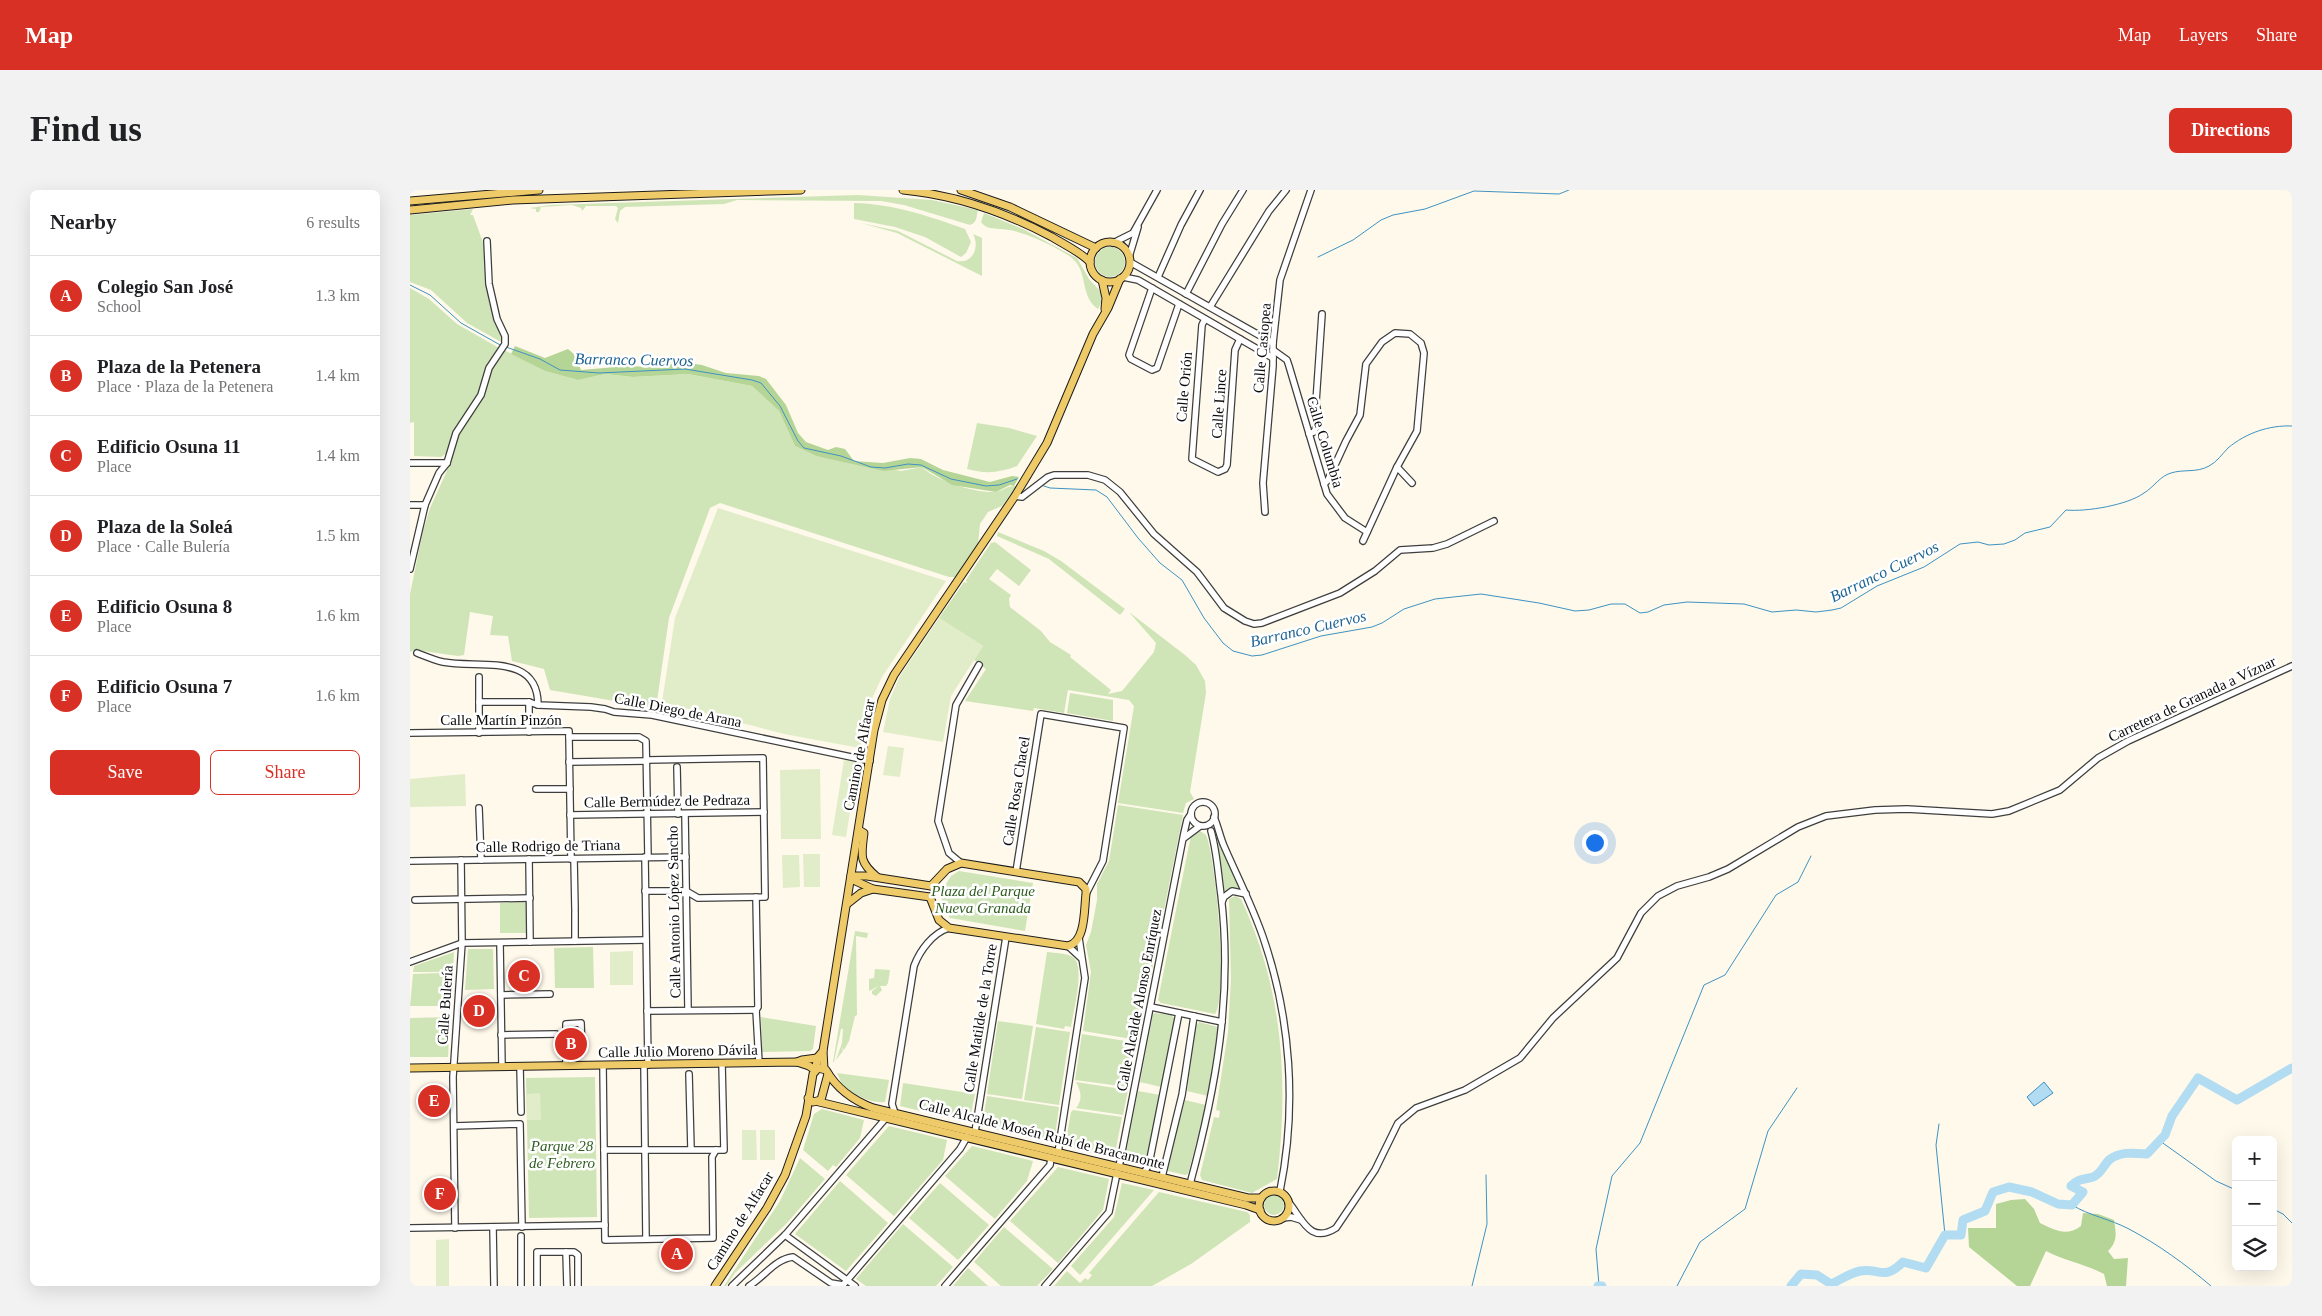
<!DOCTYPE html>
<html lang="en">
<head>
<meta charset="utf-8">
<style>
  body { margin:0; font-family:"Times New Roman",serif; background:#f2f2f2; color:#202124 }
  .controls { position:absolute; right:15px; bottom:15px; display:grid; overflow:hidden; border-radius:8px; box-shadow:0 5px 20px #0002 }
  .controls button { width:45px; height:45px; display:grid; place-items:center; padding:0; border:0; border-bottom:1px solid #e0e0e0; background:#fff; color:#202124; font:25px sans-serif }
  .you { position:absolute; left:1184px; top:652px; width:18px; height:18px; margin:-12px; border:4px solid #fff; border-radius:50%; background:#1a73e8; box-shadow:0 0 0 8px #1a73e833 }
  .badge { display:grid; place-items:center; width:32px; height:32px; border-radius:50%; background:#d93025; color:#fff; font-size:16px; font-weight:700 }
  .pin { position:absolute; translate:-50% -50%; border:2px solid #fff; box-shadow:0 1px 5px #0006 }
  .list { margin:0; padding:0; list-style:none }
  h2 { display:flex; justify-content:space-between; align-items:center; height:65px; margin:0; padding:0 20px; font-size:21px }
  h2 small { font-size:16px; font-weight:400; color:#757577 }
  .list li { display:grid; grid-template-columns:32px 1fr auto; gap:15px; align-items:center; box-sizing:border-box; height:80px; padding:0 20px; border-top:1px solid #e0e0e0 }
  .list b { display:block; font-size:19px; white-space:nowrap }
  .list p { margin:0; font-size:16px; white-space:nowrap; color:#757577 }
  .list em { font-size:16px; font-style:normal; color:#757577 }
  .actions { display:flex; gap:10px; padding:15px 20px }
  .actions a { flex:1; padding:11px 0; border:1px solid #d93025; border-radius:8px; text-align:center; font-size:18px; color:#d93025 }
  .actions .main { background:#d93025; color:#fff }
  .icon { flex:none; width:28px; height:28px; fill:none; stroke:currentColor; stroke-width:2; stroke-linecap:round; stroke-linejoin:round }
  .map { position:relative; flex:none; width:1882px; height:1096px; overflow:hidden; border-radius:8px }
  header { display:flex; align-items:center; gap:30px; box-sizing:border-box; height:70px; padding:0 25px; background:#d93025; color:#fff }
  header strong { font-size:24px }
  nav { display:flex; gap:28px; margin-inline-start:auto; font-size:18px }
  .intro { display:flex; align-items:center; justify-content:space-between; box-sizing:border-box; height:120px; padding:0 30px }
  h1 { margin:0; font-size:35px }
  .button { padding:12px 22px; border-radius:8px; background:#d93025; color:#fff; font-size:18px; font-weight:700 }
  main { display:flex; gap:30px; padding:0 30px }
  aside { flex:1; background:#fff; border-radius:8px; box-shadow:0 5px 20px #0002 }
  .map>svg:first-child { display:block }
  .green { fill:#d0e5b7 }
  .forest { fill:#b5d597 }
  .pitch { fill:#e1edc8 }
  .water { fill:#b2dcf1; stroke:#3e92c3 }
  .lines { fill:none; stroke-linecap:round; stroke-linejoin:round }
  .stream { stroke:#3e92c3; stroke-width:1 }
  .river { stroke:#b2dcf1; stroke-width:9 }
  .minor-casing { stroke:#3e3e3e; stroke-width:8 }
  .major-casing { stroke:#1c1c1c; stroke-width:9 }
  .minor { stroke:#fff; stroke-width:5.5 }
  .major { stroke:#efca68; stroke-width:7 }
  .labels { text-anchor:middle; stroke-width:5; stroke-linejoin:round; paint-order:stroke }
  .street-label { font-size:15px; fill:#0b0b0b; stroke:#fff }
  .park-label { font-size:15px; font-style:italic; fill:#2f5d20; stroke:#fff }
  .water-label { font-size:16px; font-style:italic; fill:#1e6393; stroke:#fff }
</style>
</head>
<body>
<header>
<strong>Map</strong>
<nav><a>Map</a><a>Layers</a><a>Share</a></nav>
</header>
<div class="intro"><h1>Find us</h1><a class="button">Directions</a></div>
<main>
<aside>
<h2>Nearby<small>6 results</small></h2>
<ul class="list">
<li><span class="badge">A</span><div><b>Colegio San José</b><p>School</p></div><em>1.3 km</em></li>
<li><span class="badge">B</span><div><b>Plaza de la Petenera</b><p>Place · Plaza de la Petenera</p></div><em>1.4 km</em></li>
<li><span class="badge">C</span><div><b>Edificio Osuna 11</b><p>Place</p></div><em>1.4 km</em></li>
<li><span class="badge">D</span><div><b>Plaza de la Soleá</b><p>Place · Calle Bulería</p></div><em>1.5 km</em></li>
<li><span class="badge">E</span><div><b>Edificio Osuna 8</b><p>Place</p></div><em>1.6 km</em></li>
<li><span class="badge">F</span><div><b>Edificio Osuna 7</b><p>Place</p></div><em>1.6 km</em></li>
</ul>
<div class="actions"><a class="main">Save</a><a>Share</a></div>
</aside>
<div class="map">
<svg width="1882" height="1096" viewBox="0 0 1882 1096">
  <rect width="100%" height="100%" fill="#fef9ea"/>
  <g class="green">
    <path d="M448 5 522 10 568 20C566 26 568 32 560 35L494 15 471 11 327 10 314 14 215 17 210 21 208 33 205 29 208 18 206 16H176L172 21 171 18 162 15 131 17 129 22H126V19L120 18 140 15Z"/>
    <path d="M444 13C484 14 518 26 555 39L561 52 556 63 551 67 515 47 485 37 444 29Z"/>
    <polygon points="63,19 60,25 63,25 75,58 79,113 92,142 93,153 57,133 21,100 0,92 0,25"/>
    <path d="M574 23 613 39 667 68 679 89 691 102V113L688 119C670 107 678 82 663 69 652 59 614 42 599 40 590 38 577 41 571 32Z"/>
    <path d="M451 33 488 41 547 71C563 74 570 57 563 44L572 48V86L487 43Z"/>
    <circle cx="700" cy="72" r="15"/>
    <polygon points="0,98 19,109 47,134 89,158 76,176 68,203 45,238 37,263 31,267 4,266 4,232 0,233"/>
    <path d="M94 160 135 181 168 190 195 184 223 187 278 184 342 196 369 221 385 256 406 266 491 281 512 277C526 291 565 303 585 302 593 301 597 295 607 296L592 316 578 322 570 334 568 354 546 387H539L310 313 300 318 259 428 246 518 140 500 134 479 102 471 98 446 80 445 83 426 60 422 54 465 48 466 6 460 0 462V404L13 341 20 318 36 283 50 240 74 201 83 176Z"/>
    <path d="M567 233 599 238 627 246 607 276C589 283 575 284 557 279Z"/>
    <polygon points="588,342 634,361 651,371 715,419 710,425 639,369 587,346"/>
    <polygon points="585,352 621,380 609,396 587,379 579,389 601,405 599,409 600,417 631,441 640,452 661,465 660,467 701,500 698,504 712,501 744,462 746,453 719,422 775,465 786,475 795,491 796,503 780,602 784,609 776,613 773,623 708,613 724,516 719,510 658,500 654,523 624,518 623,521 555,511 576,479 564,470 573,456 529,428 554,392 557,393 556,390 581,353"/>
    <polygon points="660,503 703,510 703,531 657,523"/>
    <polygon points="708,615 773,625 728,850 673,841 681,782 676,755 681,742 687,710 687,694 699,671"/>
    <path d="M790 641 796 645C806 668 818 806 805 824L751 813 748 810 781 645Z"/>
    <polygon points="808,652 831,700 825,699 812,708"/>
    <polygon points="549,681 623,693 615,741 540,728 534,719 531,707 535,707 536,700 533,699 541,686"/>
    <path d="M825 706 831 709C873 799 879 891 867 989L842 1003 792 990 790 985 804 927 809 928 810 921 806 920 818 842 821 789 819 709Z"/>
    <polygon points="116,712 116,743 90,743 90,713"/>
    <polygon points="445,741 458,743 457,748 446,746 447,825 445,826 439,851 434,860 432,857 433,861 426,870 432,853 433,839 431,839 424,872 423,872"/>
    <polygon points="183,757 184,798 145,798 144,758"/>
    <polygon points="58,759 83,759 84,799 55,800"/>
    <polygon points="44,762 43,782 3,782 4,776"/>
    <path d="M637 762C645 763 658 763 664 768 675 779 663 823 661 837L655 836 654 839 626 834Z"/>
    <polygon points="465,779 480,780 478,793 476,796 470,796 472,800 466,806 462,804 462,801 469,796 459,801 459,789 464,788"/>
    <polygon points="29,783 30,787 34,787 34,783 43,783 41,816 0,816 3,784"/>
    <polygon points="745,823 761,825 765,829 751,897 730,892 743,824"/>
    <polygon points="40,827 38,867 0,867 0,828"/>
    <polygon points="351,827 406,836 403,859 400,861 352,862"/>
    <polygon points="588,831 623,836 612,909 577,904"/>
    <polygon points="789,832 808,837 798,906 777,901 785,837"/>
    <polygon points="626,837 660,842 649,915 614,910"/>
    <polygon points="672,844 728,853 718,897 665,890"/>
    <path d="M427 883 479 890 475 912C462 914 436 903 430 890 429 887 428 885 427 883Z"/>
    <polygon points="185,887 187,1027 119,1028 116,888"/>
    <path d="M666 892 718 900 713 925 666 918C673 910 671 901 666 892Z"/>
    <polygon points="493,893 565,904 559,933 490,916"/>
    <polygon points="728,901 750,905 736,973 732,976 716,972 715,968"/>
    <polygon points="577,906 649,917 644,954 572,936"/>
    <polygon points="775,910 796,915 778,984 775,985 758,981 757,977"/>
    <polygon points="412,919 454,930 450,948 426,977 423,975 418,981 393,960 404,924"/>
    <polygon points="663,920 712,927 704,969 655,956 661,922"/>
    <polygon points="479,936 537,950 533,970 484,1026 436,985"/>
    <polygon points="562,956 623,971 617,991 585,1029 535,986"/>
    <polygon points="390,968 415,989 377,1033 325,1083 316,1096 314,1096 370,1011"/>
    <polygon points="648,977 699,989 693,1020 648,1073 600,1031"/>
    <polygon points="430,991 478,1033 436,1081 385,1044"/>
    <polygon points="530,993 579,1035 548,1070 499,1028"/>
    <polygon points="712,993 744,1000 670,1085 661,1076 704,1027"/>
    <polygon points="749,1002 837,1022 840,1025 840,1032 781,1074 742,1096 644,1096 657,1081 670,1093 675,1088 678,1090 682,1085 679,1083"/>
    <circle cx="864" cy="1015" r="10"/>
    <polygon points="493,1034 543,1077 526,1096 456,1096 446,1089"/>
    <polygon points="594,1037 643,1079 627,1096 591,1096 564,1072"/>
    <polygon points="558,1078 578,1096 543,1096"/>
  </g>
  <g class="forest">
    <polygon points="105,156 135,168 158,159 165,165 171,180 217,176 239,177 272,172 292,175 316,183 349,186 356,189 376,215 388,243 396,252 418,260 426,257 435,259 444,271 473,273 500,268 511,269 533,280 580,292 602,286 609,287 604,296 600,295 586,302 542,295 512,277 474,281 406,266 385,256 369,221 342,196 278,184 223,187 195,184 168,190 135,181 101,164"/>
    <path d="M1615 1009 1624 1019 1630 1033C1645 1040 1656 1047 1671 1036L1673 1023 1688 1024 1704 1030C1706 1043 1708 1051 1698 1061L1704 1069 1718 1068 1716 1096H1697L1694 1084C1675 1074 1655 1071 1636 1061L1620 1096H1607L1559 1057 1558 1038H1586V1014L1601 1010Z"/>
  </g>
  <g class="pitch">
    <polygon points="308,318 536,391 472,487 460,513 450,558 374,544 252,512 265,428"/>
    <polygon points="529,428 573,456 541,506 533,552 473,542 480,509 490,486"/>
    <polygon points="478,556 494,558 490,587 473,585"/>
    <polygon points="434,570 448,573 436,647 422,645"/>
    <polygon points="410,579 411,649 371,649 370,580"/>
    <polygon points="55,584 56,616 0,617 0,589"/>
    <polygon points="393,664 410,664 410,697 394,697"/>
    <polygon points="372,665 389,665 390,697 373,698"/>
    <polygon points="223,761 223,795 200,795 200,762"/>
    <polygon points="130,903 131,930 117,930 116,904"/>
    <polygon points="332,940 346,940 347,970 332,970"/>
    <rect x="350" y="940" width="15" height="30"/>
    <polygon points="39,1049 39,1096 26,1096 26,1050"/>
  </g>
  <polygon class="water" points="1634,892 1643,903 1624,916 1617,907"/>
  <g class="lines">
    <g class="stream">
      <polyline points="908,67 943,50 971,30 983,25 1015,19 1064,1 1149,4 1159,0"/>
      <polyline points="0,95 20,105 51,133 92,156"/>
      <polyline points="96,157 130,169 150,180 189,183 275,179 342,190 351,193 370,216 388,251 394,258 431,266 461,277 475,278 498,274 511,275 541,289 576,296 589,295 607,289"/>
      <path d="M631 295 640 298 686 300 697 307 728 348 750 373 772 390 794 428 813 453 823 461 842 466 852 465 911 446 962 437 972 433 994 419 1025 409 1071 404 1129 413 1165 421 1179 420 1201 414H1215L1230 423 1238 422 1254 415 1277 412 1334 414 1362 422 1386 420 1406 422 1422 420 1431 418 1467 396 1514 377 1550 354 1568 352 1579 355 1594 354 1605 350 1615 343 1640 337 1656 320C1676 322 1718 315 1734 303 1744 297 1750 286 1761 283 1773 279 1787 283 1799 276 1807 272 1812 264 1818 258 1836 243 1859 235 1882 236"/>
      <polyline points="1880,879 1882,880"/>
      <polyline points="1529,934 1526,955 1535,1045"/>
      <polyline points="1750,951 1806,991 1826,1000"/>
      <path d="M1662 1015C1680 1026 1700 1029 1719 1039 1749 1055 1775 1074 1801 1096"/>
      <polyline points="1863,1019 1873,1024 1882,1033"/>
      <polyline points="1189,1095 1186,1059 1202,986 1230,953 1294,795 1315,785 1366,705 1388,692 1401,666"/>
      <polyline points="1062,1096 1077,1034 1076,985"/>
      <polyline points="1267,1096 1290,1052 1335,1019 1358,941 1387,898"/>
    </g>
    <g class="river">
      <polyline points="1188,1096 1192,1096"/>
      <path d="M1381 1096 1391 1084 1407 1085 1421 1094C1430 1090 1440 1083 1450 1081 1469 1077 1473 1092 1493 1072L1516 1078 1535 1045H1551L1553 1030 1575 1021 1583 1002 1599 997 1622 1002 1648 1014 1662 1015 1673 1002 1661 996C1669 988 1674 990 1683 987 1691 984 1693 976 1699 970 1710 961 1724 963 1737 964L1755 945 1762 926 1788 888 1827 910 1882 878"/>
    </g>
    <g class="minor-casing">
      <g id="minor">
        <polyline points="703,53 723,43 747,0"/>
        <polyline points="719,67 728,37"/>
        <polyline points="720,72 863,153"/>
        <polyline points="713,87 728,90 863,168"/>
        <polyline points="748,87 771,35 790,0"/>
        <polyline points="742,98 719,165 721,169 742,180 747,178 769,114"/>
        <polyline points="776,104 812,34 833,0"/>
        <polyline points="800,117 859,21 876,0"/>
        <polyline points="795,129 792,135 782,269 808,282 815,279 817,275 825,160 830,149"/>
        <polyline points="863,160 877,170 879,176 917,304 935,328 957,342"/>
        <polyline points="899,244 904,242 909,230 906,212 912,124"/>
        <polyline points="0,273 37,273"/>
        <polyline points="987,277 1002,293"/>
        <polyline points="914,294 918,290 936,251 950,225 956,174 972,152 985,143 1000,144 1011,153 1014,163 1007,241 987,277 953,351"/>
        <polyline points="605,306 612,307 638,287 644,285 678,285 695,290 710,302 744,344 787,382 814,418 835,431 844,434 852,433 930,403 965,381 990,360 1023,358 1037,354 1084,331"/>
        <polyline points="0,315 15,315"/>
        <polyline points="855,322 853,293 863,176 863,153 870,90 901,0"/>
        <polyline points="0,379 15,315 29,283 37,273 46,243 71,205 79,178 95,154 95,146 87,129 79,94 77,51"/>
        <path d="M7 463C15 466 24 470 33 472 69 479 128 462 128 515"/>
        <polyline points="69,487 69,543"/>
        <polyline points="69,512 119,512 128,515 181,517 195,519 204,522 242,525 460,571"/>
        <polyline points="119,512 119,542"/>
        <polyline points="0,543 159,541 159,547 229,547 236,551 238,667"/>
        <polyline points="159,547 161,669"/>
        <polyline points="159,572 237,571"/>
        <polyline points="267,577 268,624"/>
        <polyline points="126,599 160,599"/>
        <circle cx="793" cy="624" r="12"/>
        <polyline points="69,618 71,670"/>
        <polyline points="275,624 278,820"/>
        <polyline points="160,625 354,622"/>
        <path d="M804 627C808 636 810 647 814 656 827 686 842 715 853 747 881 828 887 917 870 1001"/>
        <polyline points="774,648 790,636"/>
        <polyline points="235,667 238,875"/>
        <polyline points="119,669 120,752"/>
        <polyline points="164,669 165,719"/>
        <polyline points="0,671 276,667"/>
        <polyline points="551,673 539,663 528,631 546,515 569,475"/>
        <polyline points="606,682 631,524 714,538 693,671 676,704"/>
        <polyline points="235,701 276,701 288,708 355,707 353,568 237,570"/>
        <polyline points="346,707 348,817 346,820"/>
        <polyline points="5,710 120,708"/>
        <polyline points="812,712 814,707 822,701 836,704"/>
        <polyline points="165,722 165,751"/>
        <polyline points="90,753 92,877"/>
        <polyline points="658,756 671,768"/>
        <polyline points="0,772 52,753 236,750"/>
        <polyline points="91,805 140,804"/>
        <polyline points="741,817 812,832"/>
        <polyline points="346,820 349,873"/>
        <polyline points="237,821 346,820"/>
        <polyline points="91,845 146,844"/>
        <polyline points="156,862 172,862 171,833 156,834 156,876"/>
        <polyline points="193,875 195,1050 303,1048 302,967 306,960"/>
        <polyline points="234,875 236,1049"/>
        <polyline points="110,877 111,922"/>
        <polyline points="279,884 281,959"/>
        <path d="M485 923 482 914 504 776C510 760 523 743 539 738"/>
        <polyline points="44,936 110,934 112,1037"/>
        <polyline points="565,942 596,747"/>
        <polyline points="194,960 314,960 312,874"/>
        <polyline points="648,963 675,788 669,748"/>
        <polyline points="709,977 774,643 777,630 781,624"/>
        <polyline points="734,983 739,974 769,823"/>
        <polyline points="752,987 772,905 784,826"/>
        <path d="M780 994C806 898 823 805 811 705 808 683 807 662 801 641"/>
        <path d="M880 1014C893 1031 901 1054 926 1038L965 980 988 933 1006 918 1055 900 1110 868 1143 828 1207 768 1231 723 1248 706 1267 696 1299 687 1318 679 1388 637 1416 626 1465 620 1497 619 1582 624 1599 621 1650 600 1688 568 1718 551 1882 476"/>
        <polyline points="873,1028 881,1027 891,1030"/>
        <polyline points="83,1037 84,1096"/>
        <polyline points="0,1038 195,1035"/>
        <polyline points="45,1038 43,887 52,753 51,670"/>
        <polyline points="375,1045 445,1096"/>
        <polyline points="111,1046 111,1096"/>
        <polyline points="127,1096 127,1062 156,1062"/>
        <polyline points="157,1096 156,1062 164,1062 168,1065 168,1096"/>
        <polyline points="322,1096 375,1045 476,928"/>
        <path d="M339 1096C354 1087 365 1069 383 1067L421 1093 433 1095 550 959 557 947"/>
        <polyline points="535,1096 640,975 641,968"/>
        <polyline points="635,1096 699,1022 707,983"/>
      </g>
    </g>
    <g class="major-casing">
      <g id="major">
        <path d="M493 0C546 5 595 22 642 47 655 55 669 61 680 72"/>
        <polyline points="551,0 600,17 686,58"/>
        <polyline points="0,11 129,0"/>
        <polyline points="0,20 103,10 391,0"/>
        <circle cx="700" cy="72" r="20"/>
        <polyline points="692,90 696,108 695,119"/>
        <path d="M449 640 454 643C451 666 449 672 467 687"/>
        <polyline points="441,686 457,686 521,696"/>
        <polyline points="441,689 463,699 520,707"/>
        <path d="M520 707 529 730 539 738 658 756C676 752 674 719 676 704V699L669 692 551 673 537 679 521 696"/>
        <polyline points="437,714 451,703 463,699"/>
        <polyline points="387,872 392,870 407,868"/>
        <polyline points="0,878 387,872 399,876 405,880"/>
        <polyline points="406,879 407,868 413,861"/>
        <polyline points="414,879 413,861 464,540 472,510 484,485 605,306 637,253 683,144 698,118 710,89"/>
        <polyline points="398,908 403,912 411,910 418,884"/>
        <polyline points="409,912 836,1015 850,1020"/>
        <circle cx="864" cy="1016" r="15"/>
        <path d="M305 1096 357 1018 375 985 396 926 403 884 408 878 416 880C427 899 442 910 463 918L838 1008H851"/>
      </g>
    </g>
    <use href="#minor" class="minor"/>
    <use href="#major" class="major"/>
  </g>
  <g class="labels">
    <g class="street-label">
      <text transform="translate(852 158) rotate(-85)" y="5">Calle Casiopea</text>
      <text transform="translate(774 197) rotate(-85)" y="5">Calle Orión</text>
      <text transform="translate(809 214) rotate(-86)" y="5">Calle Lince</text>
      <text transform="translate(915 252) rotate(73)" y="5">Calle Columbia</text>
      <text transform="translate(1782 509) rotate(-25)" y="5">Carretera de Granada a Víznar</text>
      <text transform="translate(268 520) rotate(11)" y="5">Calle Diego de Arana</text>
      <text x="91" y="535">Calle Martín Pinzón</text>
      <text transform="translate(449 565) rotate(-79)" y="5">Camino de Alfacar</text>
      <text transform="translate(606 601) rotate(-81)" y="5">Calle Rosa Chacel</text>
      <text transform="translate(257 611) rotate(-1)" y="5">Calle Bermúdez de Pedraza</text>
      <text transform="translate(138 656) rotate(-1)" y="5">Calle Rodrigo de Triana</text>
      <text transform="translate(264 722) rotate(-91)" y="5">Calle Antonio López Sancho</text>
      <text transform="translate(729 810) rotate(-79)" y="5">Calle Alcalde Alonso Enríquez</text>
      <text transform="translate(35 815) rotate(-86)" y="5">Calle Bulería</text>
      <text transform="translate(570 828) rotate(-81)" y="5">Calle Matilde de la Torre</text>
      <text transform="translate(268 861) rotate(-1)" y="5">Calle Julio Moreno Dávila</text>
      <text transform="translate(632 944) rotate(14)" y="5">Calle Alcalde Mosén Rubí de Bracamonte</text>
      <text transform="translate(330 1031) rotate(-58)" y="5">Camino de Alfacar</text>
    </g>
    <g class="park-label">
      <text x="573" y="706">Plaza del Parque<tspan x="573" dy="17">Nueva Granada</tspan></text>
      <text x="152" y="961">Parque 28<tspan x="152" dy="17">de Febrero</tspan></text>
    </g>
    <g class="water-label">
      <text transform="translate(224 169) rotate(1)" y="6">Barranco Cuervos</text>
      <text transform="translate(1474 381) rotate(-26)" y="6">Barranco Cuervos</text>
      <text transform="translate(898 438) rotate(-13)" y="6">Barranco Cuervos</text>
    </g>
  </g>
</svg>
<div class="controls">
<button>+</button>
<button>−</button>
<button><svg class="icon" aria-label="layers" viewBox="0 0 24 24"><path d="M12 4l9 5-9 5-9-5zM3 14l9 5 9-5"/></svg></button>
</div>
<div class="you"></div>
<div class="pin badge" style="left:267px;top:1064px">A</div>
<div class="pin badge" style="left:161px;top:854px">B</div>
<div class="pin badge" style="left:114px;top:786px">C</div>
<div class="pin badge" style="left:69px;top:821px">D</div>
<div class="pin badge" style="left:24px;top:911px">E</div>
<div class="pin badge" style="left:30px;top:1004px">F</div>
</div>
</main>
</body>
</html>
